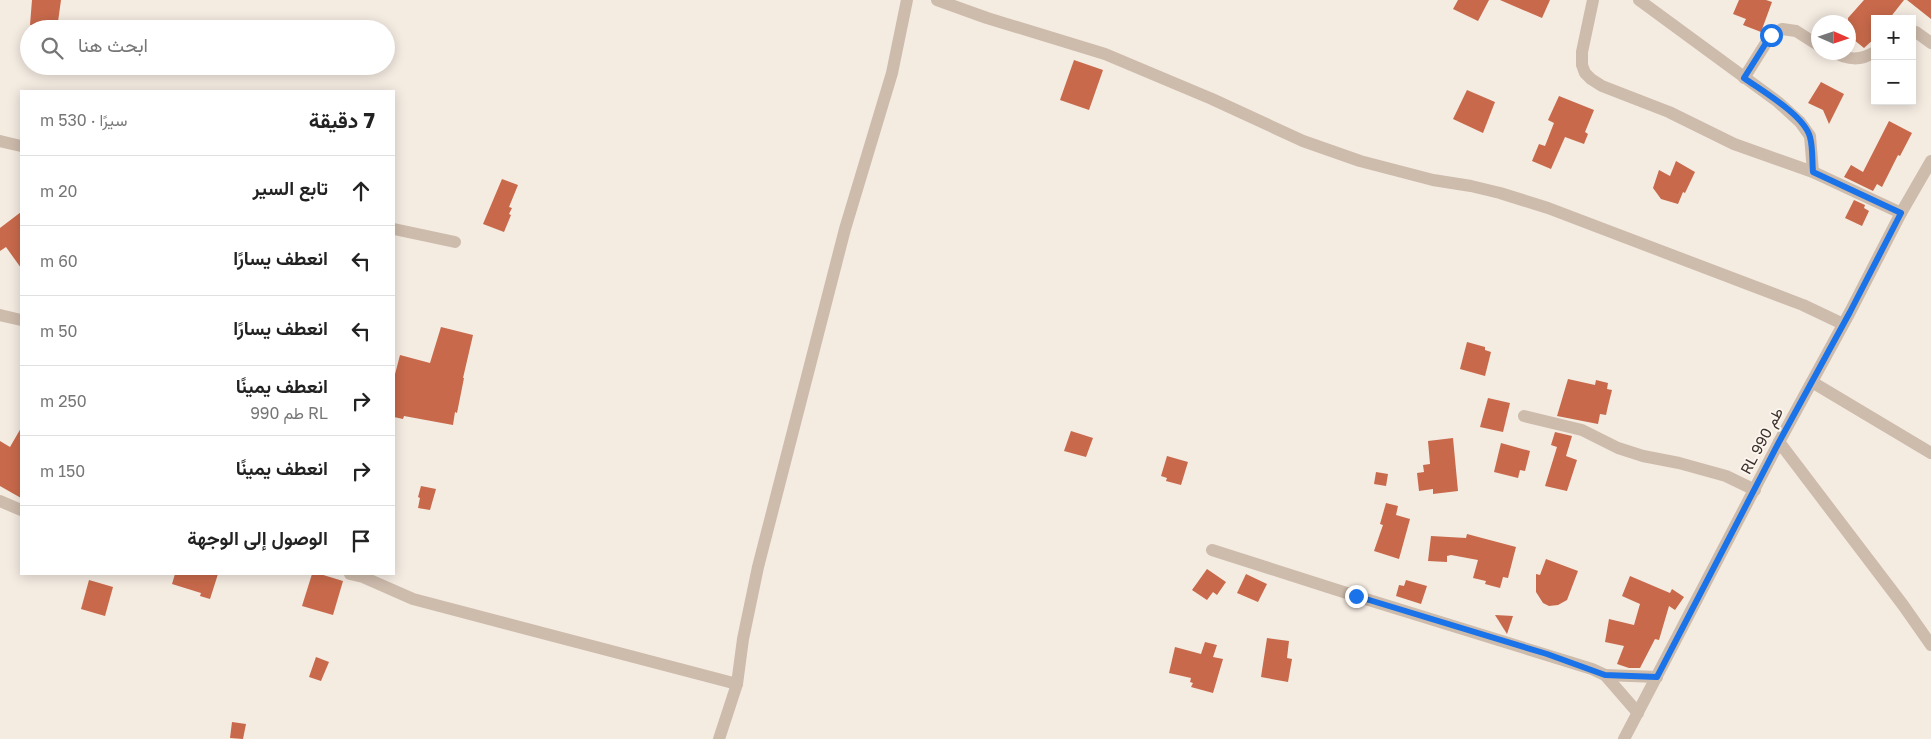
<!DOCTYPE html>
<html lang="ar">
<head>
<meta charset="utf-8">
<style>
  body { margin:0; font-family:"Golos Text",Vazirmatn,sans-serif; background:#f2f2f2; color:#222; direction:rtl }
  .controls { position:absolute; right:15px; top:15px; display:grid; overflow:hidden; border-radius:0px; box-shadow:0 2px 12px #0003 }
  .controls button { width:45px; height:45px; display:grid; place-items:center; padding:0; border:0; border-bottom:1px solid #e0e0e0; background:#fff; color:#222; font:25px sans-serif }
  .compass { position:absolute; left:1811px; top:15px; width:45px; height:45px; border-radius:50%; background:#fff; box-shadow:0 2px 12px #0003; rotate:93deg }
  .stop { position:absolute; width:15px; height:15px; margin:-11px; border:4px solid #1a73e8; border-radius:50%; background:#fff }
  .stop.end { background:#1a73e8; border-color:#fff; box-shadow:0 1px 5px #0008 }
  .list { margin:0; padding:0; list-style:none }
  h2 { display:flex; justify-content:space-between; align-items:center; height:65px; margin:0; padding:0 20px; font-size:21px }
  h2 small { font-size:16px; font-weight:400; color:#767676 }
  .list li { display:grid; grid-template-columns:32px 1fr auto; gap:15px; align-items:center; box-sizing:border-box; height:70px; padding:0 20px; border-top:1px solid #e0e0e0 }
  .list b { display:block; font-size:19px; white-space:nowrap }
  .list p { margin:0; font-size:16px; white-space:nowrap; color:#767676 }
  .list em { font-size:16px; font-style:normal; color:#767676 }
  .icon { flex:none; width:28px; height:28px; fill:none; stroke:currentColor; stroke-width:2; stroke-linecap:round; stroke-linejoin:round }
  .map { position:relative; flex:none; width:1931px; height:739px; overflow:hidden; direction:ltr }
  .search { position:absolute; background:#fff; box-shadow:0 2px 12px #0003; left:20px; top:20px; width:375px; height:55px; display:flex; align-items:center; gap:12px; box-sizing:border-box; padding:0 18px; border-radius:28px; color:#767676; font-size:19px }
  .panel { position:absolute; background:#fff; box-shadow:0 2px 12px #0003; left:20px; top:90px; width:375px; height:485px; border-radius:0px; direction:rtl }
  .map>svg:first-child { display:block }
  .building { fill:#c8694b }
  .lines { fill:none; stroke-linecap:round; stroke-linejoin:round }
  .minor { stroke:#cdbbac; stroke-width:12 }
  .tertiary { stroke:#cdbbac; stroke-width:12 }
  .route { stroke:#1a73e8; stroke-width:6 }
  .labels { text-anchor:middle; stroke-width:4; stroke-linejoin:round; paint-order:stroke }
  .street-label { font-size:15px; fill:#3b302b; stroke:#fbf5ee }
</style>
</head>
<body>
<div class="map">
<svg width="1931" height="739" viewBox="0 0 1931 739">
  <rect width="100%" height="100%" fill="#f4ebe1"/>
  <g class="building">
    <polygon points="32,0 61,0 57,29 40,29 41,26 30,25"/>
    <polygon points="1458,0 1489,0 1478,21 1453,9"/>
    <polygon points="1500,0 1550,0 1542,18"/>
    <polygon points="1739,0 1766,0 1772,2 1761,32 1743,25 1746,19 1733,14"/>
    <polygon points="1864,0 1904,0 1889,19 1875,19 1875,38 1864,48 1848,35 1848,18"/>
    <polygon points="1907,0 1931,0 1931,19"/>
    <polygon points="1074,60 1103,70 1089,110 1060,100"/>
    <polygon points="1821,82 1844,94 1829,124 1823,110 1808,103"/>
    <polygon points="1467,90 1495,102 1483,133 1453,119"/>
    <polygon points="1559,96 1594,110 1585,132 1588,134 1584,144 1565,137 1551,169 1532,161 1539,144 1545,146 1554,123 1548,120"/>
    <polygon points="1889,121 1912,133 1900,156 1898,155 1882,187 1877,184 1873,191 1844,177 1851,165 1863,172"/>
    <polygon points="1676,161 1695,172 1685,193 1683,192 1678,204 1661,199 1653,188 1659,170 1670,176"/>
    <polygon points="502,179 518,185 509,207 512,208 509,214 511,215 504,232 483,224"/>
    <polygon points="1854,200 1865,205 1864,208 1869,211 1862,226 1845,218"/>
    <polygon points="21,212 21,268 6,247 0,251 0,228"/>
    <polygon points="441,327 473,335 463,378 464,378 457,413 455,412 453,425 404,416 403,419 394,417 394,378 400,355 430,363"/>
    <polygon points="1467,342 1485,347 1485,350 1491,352 1485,376 1460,369"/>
    <polygon points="1568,379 1595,385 1596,380 1608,383 1607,389 1612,390 1608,406 1606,415 1600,414 1598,424 1557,416"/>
    <polygon points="1488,398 1510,403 1503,432 1480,427"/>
    <polygon points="21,428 21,498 0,486 0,441 10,447"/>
    <polygon points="1071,431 1093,438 1086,457 1064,451"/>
    <polygon points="1555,432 1572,436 1566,456 1577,460 1567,491 1545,486 1557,447 1551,445"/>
    <polygon points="1453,438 1458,491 1433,494 1433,489 1419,491 1417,473 1424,472 1423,465 1430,464 1428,441"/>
    <polygon points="1501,443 1530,451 1525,471 1520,470 1518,478 1494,472"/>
    <polygon points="1167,456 1188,462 1181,485 1166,481 1167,478 1161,476"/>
    <polygon points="1376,472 1388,474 1386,486 1374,484"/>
    <polygon points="421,486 436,489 430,510 418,508 420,498 418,497"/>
    <polygon points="1386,503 1398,506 1396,515 1410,519 1399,559 1374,551 1383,525 1380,524"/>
    <polygon points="1467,534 1516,547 1508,578 1503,577 1500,588 1485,584 1486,581 1473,578 1478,560 1451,555 1447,556 1447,562 1428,561 1431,536 1466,538"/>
    <polygon points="1546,559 1578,571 1567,600 1558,605 1549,606 1543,603 1536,592 1536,574 1540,575"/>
    <polygon points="1207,569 1226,582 1217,595 1213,592 1207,600 1192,590"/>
    <polygon points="175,574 218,574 210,599 200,596 201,593 172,584"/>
    <polygon points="312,574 320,574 343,581 333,615 302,606"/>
    <polygon points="1246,574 1267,584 1258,602 1237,593"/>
    <polygon points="1630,576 1670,593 1672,589 1684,597 1675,610 1669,606 1659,640 1655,639 1640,668 1629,668 1617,664 1624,646 1605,642 1609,619 1634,625 1640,604 1622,596"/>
    <polygon points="89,580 113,587 105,616 81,609"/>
    <polygon points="1406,580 1427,586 1421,604 1396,596 1399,585 1404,586"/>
    <polygon points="1495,615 1513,616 1507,634"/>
    <polygon points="1267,638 1289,641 1287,658 1292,659 1288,682 1261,677"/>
    <polygon points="1205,642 1217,645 1213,657 1223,659 1213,693 1191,687 1193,683 1190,682 1191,678 1169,673 1175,647 1201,654"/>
    <polygon points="316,657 329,662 321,681 309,677"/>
    <polygon points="232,722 246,724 243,739 230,738"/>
  </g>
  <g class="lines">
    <g class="minor">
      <polyline points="937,0 987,18 1105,54 1212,99 1303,141 1360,161 1433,180 1471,186 1500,193 1548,208 1803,305 1843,324"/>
      <polyline points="1593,0 1582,52 1582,65 1585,73 1591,79 1602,86 1669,112 1734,144 1813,172 1901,213"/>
      <polyline points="1639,0 1778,102 1800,122 1810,136 1813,172"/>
      <polyline points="1912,31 1916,32 1931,43"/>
      <path d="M1833 52C1848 60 1860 61 1875 52"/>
      <polyline points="1744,78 1771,35 1782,29 1796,31 1818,45"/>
      <polyline points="0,141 21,146"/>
      <polyline points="394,229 455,242"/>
      <polyline points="0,315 21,320"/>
      <polyline points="1812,382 1931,453"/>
      <polyline points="1524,416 1582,430 1618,448 1643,456 1679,463 1726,476 1755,490"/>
      <polyline points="1779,442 1903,605 1931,645"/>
      <polyline points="0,501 21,510"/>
      <polyline points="1212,550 1356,596 1592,669 1605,675 1638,713"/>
      <polyline points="350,574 363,577 413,599 737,684"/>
      <polyline points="1605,675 1657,677"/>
      <polyline points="719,739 737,684 743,639 758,567 845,229 892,73 907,0"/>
    </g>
    <polyline class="tertiary" points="1624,739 1779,442 1850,312 1901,213 1931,161"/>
  </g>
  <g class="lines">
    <path class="route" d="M1356 596 1547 654 1605 675 1657 677 1779 442 1850 312 1901 213 1813 172C1812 161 1813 148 1810 137 1804 115 1762 91 1744 78L1771 35"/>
  </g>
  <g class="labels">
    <g class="street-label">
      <text transform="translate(1762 441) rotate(-62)" y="5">RL طم 990</text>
    </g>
  </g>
</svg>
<div class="controls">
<button>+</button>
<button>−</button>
</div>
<svg class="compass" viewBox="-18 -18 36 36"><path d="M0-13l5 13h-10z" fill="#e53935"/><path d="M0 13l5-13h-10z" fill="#767676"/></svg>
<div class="stop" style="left:1771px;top:35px"></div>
<div class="stop end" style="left:1356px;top:596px"></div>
<div class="search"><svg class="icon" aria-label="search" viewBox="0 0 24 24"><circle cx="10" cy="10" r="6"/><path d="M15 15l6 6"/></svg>ابحث هنا</div>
<section class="panel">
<h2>7 دقيقة<small>سيرًا · 530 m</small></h2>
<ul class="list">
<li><svg class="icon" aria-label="ahead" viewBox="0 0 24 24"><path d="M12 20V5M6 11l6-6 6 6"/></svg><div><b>تابع السير</b></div><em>20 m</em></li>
<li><svg class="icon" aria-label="left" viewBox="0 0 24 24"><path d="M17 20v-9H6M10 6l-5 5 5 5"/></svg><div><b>انعطف يسارًا</b></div><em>60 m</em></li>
<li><svg class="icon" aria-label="left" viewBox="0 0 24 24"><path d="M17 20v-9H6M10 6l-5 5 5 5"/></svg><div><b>انعطف يسارًا</b></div><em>50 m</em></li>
<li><svg class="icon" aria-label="right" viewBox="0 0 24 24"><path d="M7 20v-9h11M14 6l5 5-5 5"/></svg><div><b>انعطف يمينًا</b><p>RL طم 990</p></div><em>250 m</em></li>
<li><svg class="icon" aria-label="right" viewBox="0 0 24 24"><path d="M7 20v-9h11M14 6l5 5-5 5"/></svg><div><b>انعطف يمينًا</b></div><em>150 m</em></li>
<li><svg class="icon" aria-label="arrive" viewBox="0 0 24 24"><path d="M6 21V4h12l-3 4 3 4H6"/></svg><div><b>الوصول إلى الوجهة</b></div></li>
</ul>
</section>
</div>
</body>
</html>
